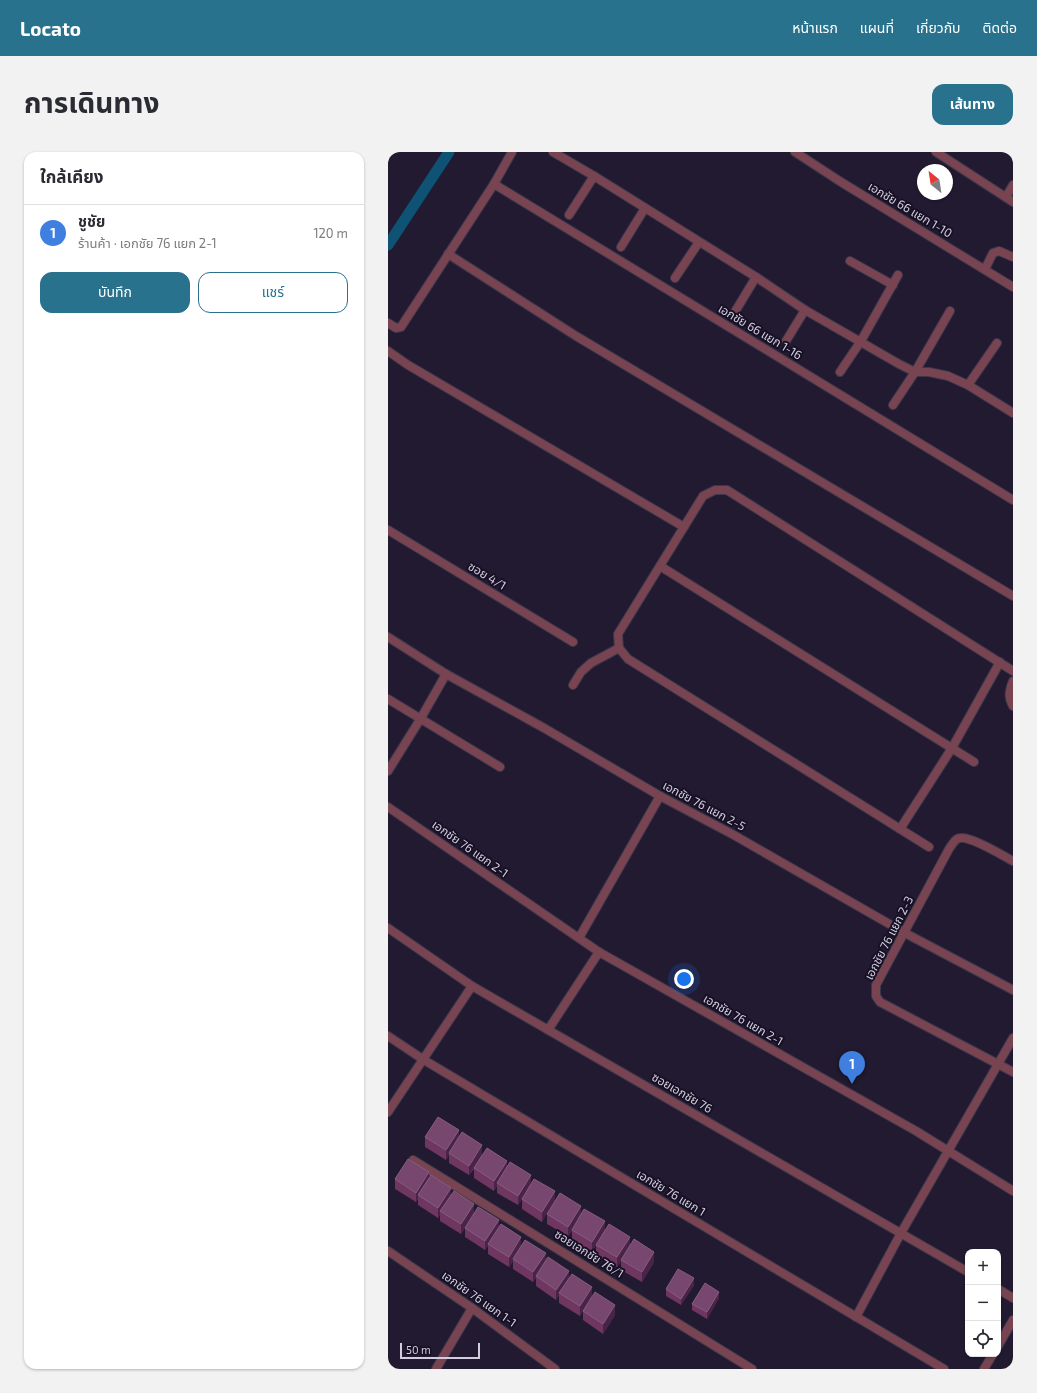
<!DOCTYPE html>
<html lang="th">
<head>
<meta charset="utf-8">
<style>
  body { margin:0; font-family:"Exo 2","Noto Sans Thai",sans-serif; background:#f2f2f3; color:#2b2b33 }
  .controls { position:absolute; right:12px; bottom:12px; display:grid; overflow:hidden; border-radius:8px; box-shadow:0 1px 3px #0004 }
  .controls button { width:36px; height:36px; display:grid; place-items:center; padding:0; border:0; border-bottom:1px solid #e1e1e2; background:#fff; color:#2b2b33; font:20px sans-serif }
  .compass { position:absolute; left:529px; top:12px; width:36px; height:36px; border-radius:50%; background:#fff; box-shadow:0 1px 3px #0004; rotate:330deg }
  .scale { position:absolute; left:12px; bottom:10px; width:80px; box-sizing:border-box; padding-left:4px; border:2px solid #d2cedd; border-top:0; font-size:11px; line-height:14px; white-space:nowrap; color:#d2cedd; -webkit-text-stroke:3px #181126; paint-order:stroke }
  .you { position:absolute; left:296px; top:827px; width:14px; height:14px; margin:-10px; border:3px solid #fff; border-radius:50%; background:#1a73e8; box-shadow:0 0 0 6px #1a73e833 }
  .badge { display:grid; place-items:center; width:26px; height:26px; border-radius:50%; background:#28728e; color:#fff; font-size:13px; font-weight:700 }
  .pin { position:absolute; translate:-50% -33px; filter:drop-shadow(0 1px 2px #0008) }
  .pin::after { content:''; position:absolute; top:21px; width:14px; height:12px; background:inherit; clip-path:polygon(0 0,100% 0,50% 100%) }
  .list { margin:0; padding:0; list-style:none }
  h2 { display:flex; justify-content:space-between; align-items:center; height:52px; margin:0; padding:0 16px; font-size:17px }
  h2 small { font-size:13px; font-weight:400; color:#7c7c81 }
  .list li { display:grid; grid-template-columns:26px 1fr auto; gap:12px; align-items:center; box-sizing:border-box; height:56px; padding:0 16px; border-top:1px solid #e1e1e2 }
  .list b { display:block; font-size:15px; white-space:nowrap }
  .list p { margin:0; font-size:13px; white-space:nowrap; color:#7c7c81 }
  .list em { font-size:13px; font-style:normal; color:#7c7c81 }
  .actions { display:flex; gap:8px; padding:12px 16px }
  .actions a { flex:1; padding:9px 0; border:1px solid #28728e; border-radius:12px; text-align:center; font-size:14px; color:#28728e }
  .actions .main { background:#28728e; color:#fff }
  .icon { flex:none; width:22px; height:22px; fill:none; stroke:currentColor; stroke-width:2; stroke-linecap:round; stroke-linejoin:round }
  .map { position:relative; flex:none; width:625px; height:1217px; overflow:hidden; border-radius:12px }
  header { display:flex; align-items:center; gap:24px; box-sizing:border-box; height:56px; padding:0 20px; background:#28728e; color:#fff }
  header strong { font-size:19px }
  nav { display:flex; gap:22px; margin-inline-start:auto; font-size:14px }
  .intro { display:flex; align-items:center; justify-content:space-between; box-sizing:border-box; height:96px; padding:0 24px }
  h1 { margin:0; font-size:28px }
  .button { padding:10px 18px; border-radius:12px; background:#28728e; color:#fff; font-size:14px; font-weight:700 }
  main { display:flex; gap:24px; padding:0 24px }
  aside { flex:1; background:#fff; border-radius:12px; box-shadow:0 1px 3px #0004 }
  .map>svg:first-child { display:block }
  .lines { fill:none; stroke-linecap:round; stroke-linejoin:round }
  .canal { stroke:#0e5373; stroke-width:11 }
  .minor-casing { stroke:#3d374c; stroke-width:10 }
  .minor { stroke:#784451; stroke-width:8 }
  .wall { fill:#6e3661 }
  .shaded-wall { fill:#4a2448 }
  .building { fill:#78476f; stroke:#865c80 }
  .labels { text-anchor:middle; stroke-width:4; stroke-linejoin:round; paint-order:stroke }
  .street-label { font-size:12px; fill:#d2cedd; stroke:#181126 }
</style>
</head>
<body>
<header>
<strong>Locato</strong>
<nav><a>หน้าแรก</a><a>แผนที่</a><a>เกี่ยวกับ</a><a>ติดต่อ</a></nav>
</header>
<div class="intro"><h1>การเดินทาง</h1><a class="button">เส้นทาง</a></div>
<main>
<aside>
<h2>ใกล้เคียง<small></small></h2>
<ul class="list">
<li><span class="badge" style="background:#3f7fe0">1</span><div><b>ชูชัย</b><p>ร้านค้า · เอกชัย 76 แยก 2-1</p></div><em>120 m</em></li>
</ul>
<div class="actions"><a class="main">บันทึก</a><a>แชร์</a></div>
</aside>
<div class="map">
<svg width="625" height="1217" viewBox="0 0 625 1217">
  <rect width="100%" height="100%" fill="#211a30"/>
  <g class="lines">
    <polyline class="canal" points="0,93 61,0"/>
    <g class="minor-casing">
      <g id="minor">
        <polyline points="165,0 206,24 368,125 417,158 511,212 527,220 541,220 560,224 580,233 625,261"/>
        <polyline points="407,0 453,30 625,135"/>
        <polyline points="548,0 625,50"/>
        <polyline points="106,32 625,348"/>
        <polyline points="618,45 625,33"/>
        <polyline points="181,63 206,24"/>
        <polyline points="233,95 257,56"/>
        <polyline points="60,102 188,184 625,444"/>
        <polyline points="462,109 505,133"/>
        <polyline points="597,117 605,101 611,99 625,105"/>
        <polyline points="287,126 311,90"/>
        <polyline points="345,163 368,125"/>
        <polyline points="0,171 8,176 13,175 106,32 124,0"/>
        <polyline points="398,189 417,158"/>
        <polyline points="0,199 20,213 296,375"/>
        <polyline points="452,220 473,189 510,123"/>
        <polyline points="580,233 609,191"/>
        <polyline points="505,253 527,220 562,159"/>
        <polyline points="0,378 185,490"/>
        <polyline points="272,414 586,610"/>
        <polyline points="0,485 58,522 156,576 272,644 344,682 517,781 625,838"/>
        <path d="M625 529C621 539 620 545 625 554"/>
        <polyline points="185,533 193,520 203,511 231,496"/>
        <polyline points="0,547 112,615"/>
        <polyline points="0,619 33,566 58,522"/>
        <polyline points="0,655 211,800 528,979 625,1039"/>
        <polyline points="512,677 564,596 612,510"/>
        <polyline points="541,695 240,507 231,496 230,482 315,344 327,338 339,338 625,519"/>
        <path d="M625 709C615 704 579 681 569 687 566 689 563 694 561 697L488 833V844L492 850 625 920"/>
        <polyline points="0,776 84,834 580,1120"/>
        <polyline points="191,786 272,644"/>
        <polyline points="160,878 211,800"/>
        <polyline points="0,884 36,908 556,1217"/>
        <polyline points="0,960 84,834"/>
        <polyline points="25,1008 364,1217"/>
        <polyline points="0,1099 84,1156 167,1217"/>
        <polyline points="610,1137 625,1146"/>
        <polyline points="468,1165 513,1081 625,886"/>
        <polyline points="610,1194 625,1168"/>
        <polyline points="48,1217 84,1156"/>
        <polyline points="596,1217 605,1202"/>
      </g>
    </g>
    <use href="#minor" class="minor"/>
  </g>
  <g class="wall">
    <polygon points="37,985 71,985 94,1003 119,1015 143,1032 167,1039 154,1070 134,1057 134,1047 130,1053 109,1041 109,1034 106,1039 86,1026 86,1017 81,1023 61,1011 61,1003 58,1008 37,995"/>
    <polygon points="41,1026 63,1042 86,1062 111,1076 133,1094 158,1110 204,1144 227,1163 215,1182 195,1168 195,1159 192,1164 171,1151 171,1143 168,1148 148,1134 148,1126 145,1130 125,1117 125,1109 121,1115 100,1102 100,1094 97,1098 77,1085 77,1076 73,1082 52,1069 52,1063 50,1066 30,1053 30,1047 28,1050 7,1037 7,1027"/>
    <polygon points="159,1062 193,1063 217,1079 242,1093 266,1110 254,1130 233,1118 233,1109 229,1115 208,1103 208,1093 204,1100 184,1088 184,1079 180,1084 159,1072"/>
    <polygon points="306,1133 293,1153 278,1144 278,1137"/>
    <polygon points="331,1146 319,1167 304,1158 304,1152"/>
  </g>
  <g class="shaded-wall">
    <polygon points="71,978 71,988 61,1001 61,1003 58,1008 58,998"/>
    <polygon points="94,993 94,1003 81,1023 81,1014"/>
    <polygon points="119,1009 119,1019 109,1031 109,1034 106,1039 106,1029"/>
    <polygon points="41,1020 41,1030 30,1043 30,1047 28,1050 28,1041"/>
    <polygon points="143,1023 143,1033 130,1053 130,1044"/>
    <polygon points="63,1036 63,1046 52,1059 52,1063 50,1066 50,1056"/>
    <polygon points="167,1039 167,1049 154,1070 154,1060"/>
    <polygon points="86,1052 86,1062 73,1082 73,1072"/>
    <polygon points="193,1054 193,1064 180,1084 180,1075"/>
    <polygon points="111,1068 111,1078 100,1092 100,1094 97,1098 97,1089"/>
    <polygon points="217,1069 217,1079 204,1100 204,1090"/>
    <polygon points="133,1085 133,1095 125,1107 125,1109 121,1115 121,1105"/>
    <polygon points="242,1085 242,1095 233,1108 233,1109 229,1115 229,1105"/>
    <polygon points="266,1100 266,1110 254,1130 254,1120"/>
    <polygon points="158,1101 158,1111 148,1124 148,1126 145,1130 145,1120"/>
    <polygon points="181,1119 181,1129 171,1141 171,1143 168,1148 168,1138"/>
    <polygon points="306,1126 306,1133 293,1153 293,1147"/>
    <polygon points="204,1135 204,1145 192,1164 192,1154"/>
    <polygon points="331,1140 331,1146 319,1167 319,1160"/>
    <polygon points="227,1153 227,1163 215,1182 215,1172"/>
  </g>
  <g class="building">
    <polygon points="50,965 71,978 58,998 37,985"/>
    <polygon points="74,980 94,993 81,1014 61,1001"/>
    <polygon points="99,996 119,1009 106,1029 86,1016"/>
    <polygon points="20,1007 41,1020 28,1041 7,1027"/>
    <polygon points="122,1010 143,1023 130,1044 109,1031"/>
    <polygon points="43,1023 63,1036 50,1056 30,1043"/>
    <polygon points="146,1027 167,1039 154,1060 134,1047"/>
    <polygon points="66,1039 86,1052 73,1072 52,1059"/>
    <polygon points="172,1041 193,1054 180,1075 159,1062"/>
    <polygon points="90,1055 111,1068 97,1089 77,1076"/>
    <polygon points="196,1057 217,1069 204,1090 184,1078"/>
    <polygon points="113,1072 133,1085 121,1105 100,1092"/>
    <polygon points="221,1072 242,1085 229,1105 208,1093"/>
    <polygon points="246,1087 266,1100 254,1120 233,1108"/>
    <polygon points="137,1088 158,1101 145,1120 125,1107"/>
    <polygon points="160,1105 181,1119 168,1138 148,1124"/>
    <polygon points="290,1117 306,1126 293,1147 278,1137"/>
    <polygon points="184,1122 204,1135 192,1154 171,1141"/>
    <polygon points="317,1131 331,1140 319,1160 304,1152"/>
    <polygon points="207,1140 227,1153 215,1172 195,1159"/>
  </g>
  <g class="labels">
    <g class="street-label">
      <text transform="translate(522 58) rotate(31)" y="4">เอกชัย 66 แยก 1-10</text>
      <text transform="translate(372 180) rotate(31)" y="4">เอกชัย 66 แยก 1-16</text>
      <text transform="translate(99 424) rotate(31)" y="4">ซอย 4/1</text>
      <text transform="translate(316 654) rotate(28)" y="4">เอกชัย 76 แยก 2-5</text>
      <text transform="translate(82 697) rotate(35)" y="4">เอกชัย 76 แยก 2-1</text>
      <text transform="translate(501 786) rotate(-63)" y="4">เอกชัย 76 แยก 2-3</text>
      <text transform="translate(355 868) rotate(30)" y="4">เอกชัย 76 แยก 2-1</text>
      <text transform="translate(294 941) rotate(30)" y="4">ซอยเอกชัย 76</text>
      <text transform="translate(283 1041) rotate(31)" y="4">เอกชัย 76 แยก 1</text>
      <text transform="translate(201 1102) rotate(32)" y="4">ซอยเอกชัย 76/1</text>
      <text transform="translate(91 1147) rotate(35)" y="4">เอกชัย 76 แยก 1-1</text>
    </g>
  </g>
</svg>
<div class="controls">
<button>+</button>
<button>−</button>
<button><svg class="icon" aria-label="locate" viewBox="0 0 24 24"><circle cx="12" cy="12" r="6"/><path d="M12 2v4M12 18v4M2 12h4M18 12h4"/></svg></button>
</div>
<svg class="compass" viewBox="-18 -18 36 36"><path d="M0-13l5 13h-10z" fill="#e53935"/><path d="M0 13l5-13h-10z" fill="#7c7c81"/></svg>
<div class="scale">50 m</div>
<div class="you"></div>
<div class="pin badge" style="left:464px;top:932px;background:#3f7fe0">1</div>
</div>
</main>
</body>
</html>
